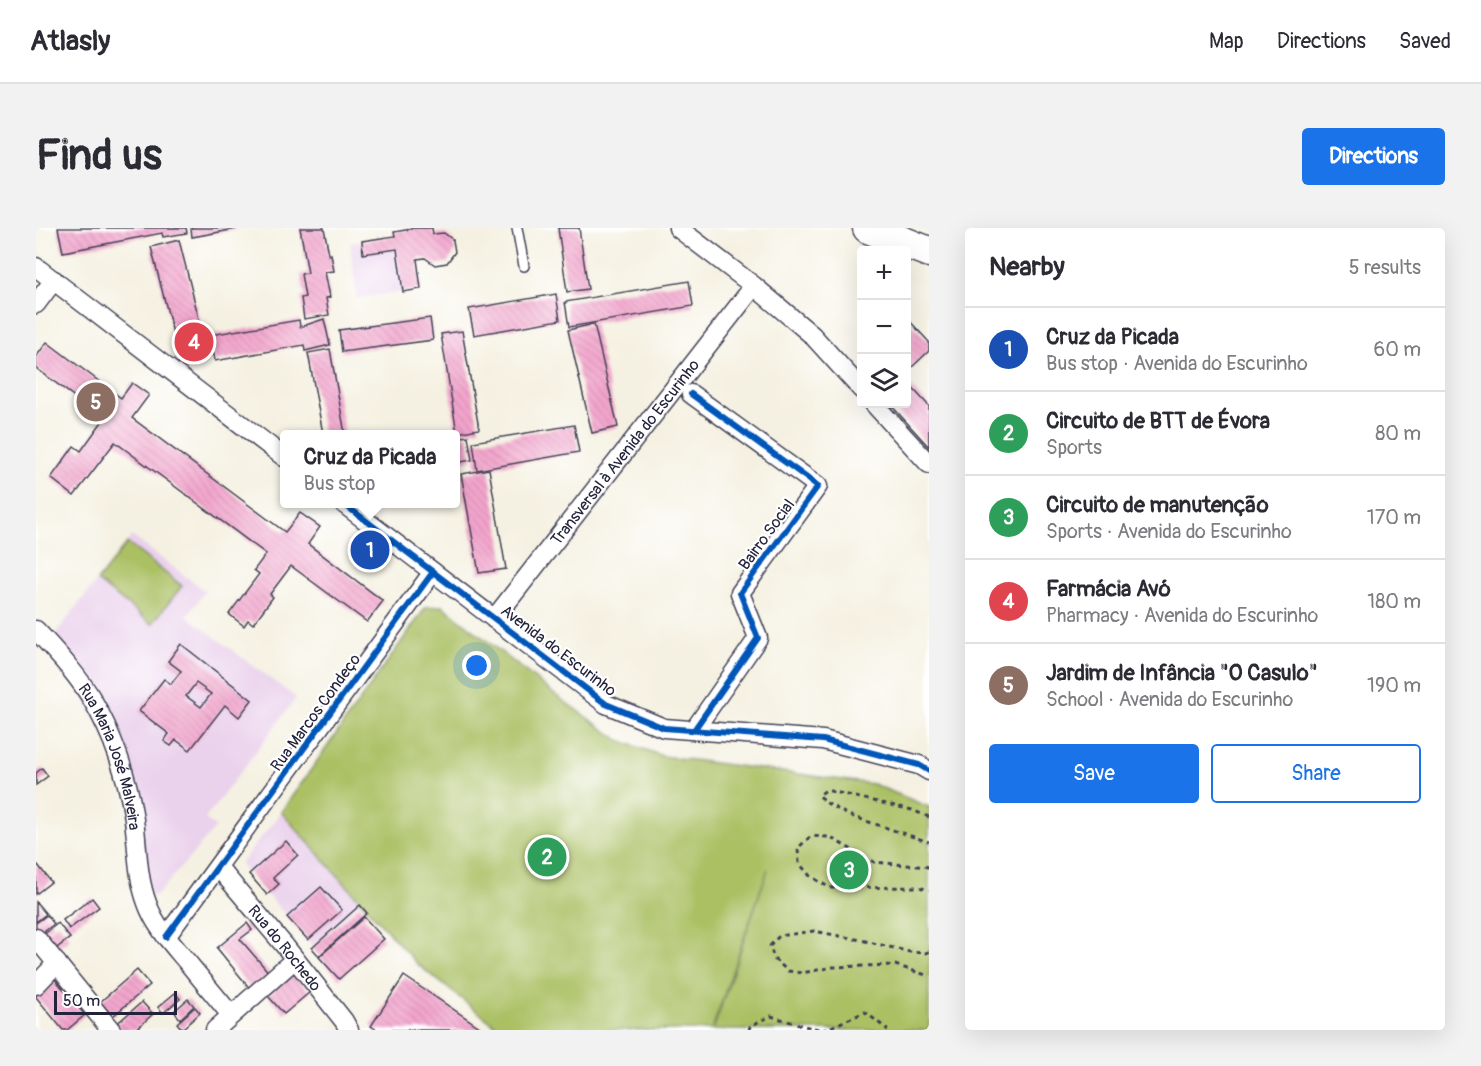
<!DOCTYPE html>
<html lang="en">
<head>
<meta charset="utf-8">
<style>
  body { margin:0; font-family:Pangolin,sans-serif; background:#f2f2f3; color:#2b2b33 }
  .controls { position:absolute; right:18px; top:18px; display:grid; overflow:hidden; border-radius:6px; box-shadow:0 6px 24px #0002 }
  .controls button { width:54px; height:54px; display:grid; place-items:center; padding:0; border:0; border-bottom:2px solid #e1e1e2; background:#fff; color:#2b2b33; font:30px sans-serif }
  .scale { position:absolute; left:18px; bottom:15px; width:123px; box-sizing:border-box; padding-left:6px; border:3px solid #22223b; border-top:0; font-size:16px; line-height:21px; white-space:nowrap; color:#22223b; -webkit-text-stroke:4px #fff; paint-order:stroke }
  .you { position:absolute; left:441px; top:438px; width:21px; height:21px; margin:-15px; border:4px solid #fff; border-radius:50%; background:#1a73e8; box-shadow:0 0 0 9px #1a73e833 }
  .badge { display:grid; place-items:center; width:39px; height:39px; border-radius:50%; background:#1a73e8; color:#fff; font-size:20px; font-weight:700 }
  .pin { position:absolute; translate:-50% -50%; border:3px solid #fff; box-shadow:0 2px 6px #0006 }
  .popup { position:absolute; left:244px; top:202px; width:180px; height:78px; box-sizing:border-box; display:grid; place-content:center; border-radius:6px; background:#fff; filter:drop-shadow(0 2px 4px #0005); font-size:20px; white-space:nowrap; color:#7c7c81 }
  .popup b { font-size:22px; color:#2b2b33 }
  .popup::after { content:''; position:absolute; left:50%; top:100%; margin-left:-12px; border:12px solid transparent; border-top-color:#fff }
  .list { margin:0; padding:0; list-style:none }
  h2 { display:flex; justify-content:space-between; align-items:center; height:78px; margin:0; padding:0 24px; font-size:26px }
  h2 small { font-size:20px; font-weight:400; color:#7c7c81 }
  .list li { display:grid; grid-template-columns:39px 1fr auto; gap:18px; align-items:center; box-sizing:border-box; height:84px; padding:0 24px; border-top:2px solid #e1e1e2 }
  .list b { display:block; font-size:22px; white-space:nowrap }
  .list p { margin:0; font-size:20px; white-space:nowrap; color:#7c7c81 }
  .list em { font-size:20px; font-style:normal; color:#7c7c81 }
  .actions { display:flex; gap:12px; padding:18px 24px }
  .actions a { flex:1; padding:14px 0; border:2px solid #1a73e8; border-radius:6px; text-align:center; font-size:21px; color:#1a73e8 }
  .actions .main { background:#1a73e8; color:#fff }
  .icon { flex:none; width:33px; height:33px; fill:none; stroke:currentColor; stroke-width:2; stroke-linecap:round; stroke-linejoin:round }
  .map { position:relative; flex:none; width:893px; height:802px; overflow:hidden; border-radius:6px }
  header { display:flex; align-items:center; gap:36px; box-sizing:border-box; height:84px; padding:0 30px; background:#fff; border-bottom:2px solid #e1e1e2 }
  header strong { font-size:28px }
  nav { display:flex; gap:33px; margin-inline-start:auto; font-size:21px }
  .intro { display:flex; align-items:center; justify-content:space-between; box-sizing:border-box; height:144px; padding:0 36px }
  h1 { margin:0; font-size:42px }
  .button { padding:15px 27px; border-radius:6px; background:#1a73e8; color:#fff; font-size:21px; font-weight:700 }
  main { display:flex; gap:36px; padding:0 36px }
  aside { flex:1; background:#fff; border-radius:6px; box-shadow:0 6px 24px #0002 }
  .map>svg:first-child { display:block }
  .built { fill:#ead1ec }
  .green { fill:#abc064; stroke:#667150; stroke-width:1.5 }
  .building { fill:url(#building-back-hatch); fill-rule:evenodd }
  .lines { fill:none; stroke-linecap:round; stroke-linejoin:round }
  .service-casing { stroke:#424154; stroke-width:12 }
  .minor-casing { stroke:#424154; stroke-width:21 }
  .primary-casing { stroke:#424154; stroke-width:33 }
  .path { stroke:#424154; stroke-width:3; stroke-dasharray:4.5 4.5; stroke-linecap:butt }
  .service { stroke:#fff; stroke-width:9 }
  .minor { stroke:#fff; stroke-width:18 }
  .primary { stroke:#fff; stroke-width:30 }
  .cycleway-casing { stroke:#fff; stroke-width:10 }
  .cycleway { stroke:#0057b8; stroke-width:6 }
  .labels { text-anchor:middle; stroke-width:4.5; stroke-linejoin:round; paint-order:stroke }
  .street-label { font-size:16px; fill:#22223b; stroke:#fff }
</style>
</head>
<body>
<header>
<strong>Atlasly</strong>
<nav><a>Map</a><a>Directions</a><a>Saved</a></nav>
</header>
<div class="intro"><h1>Find us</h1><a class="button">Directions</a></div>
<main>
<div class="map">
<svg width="893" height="802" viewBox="0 0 893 802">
  <defs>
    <pattern id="building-back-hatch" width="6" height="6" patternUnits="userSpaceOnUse" patternTransform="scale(1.5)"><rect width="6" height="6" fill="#f3a4cc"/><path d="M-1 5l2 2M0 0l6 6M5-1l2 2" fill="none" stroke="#d08db0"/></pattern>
  </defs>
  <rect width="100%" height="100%" fill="#fff"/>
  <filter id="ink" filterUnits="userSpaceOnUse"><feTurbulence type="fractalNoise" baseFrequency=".0167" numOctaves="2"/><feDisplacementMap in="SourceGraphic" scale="12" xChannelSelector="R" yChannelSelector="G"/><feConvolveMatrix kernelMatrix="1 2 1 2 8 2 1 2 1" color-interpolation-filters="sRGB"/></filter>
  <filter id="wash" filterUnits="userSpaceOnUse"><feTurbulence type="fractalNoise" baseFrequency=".008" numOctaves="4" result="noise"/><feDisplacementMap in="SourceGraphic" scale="24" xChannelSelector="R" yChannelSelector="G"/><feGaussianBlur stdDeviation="1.35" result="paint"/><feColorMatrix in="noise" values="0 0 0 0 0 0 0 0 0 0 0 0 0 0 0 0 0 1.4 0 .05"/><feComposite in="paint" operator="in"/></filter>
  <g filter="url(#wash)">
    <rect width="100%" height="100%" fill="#f5f1e2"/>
    <g class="built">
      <polygon points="396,0 397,6 408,5 417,12 419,24 411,35 399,37 389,30 381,31 385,61 321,70 314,15 359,8 358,4"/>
      <polygon points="96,308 169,363 151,388 260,470 169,591 180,599 120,668 112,666 97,563 16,410"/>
      <polygon points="245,584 325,673 277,718 204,636"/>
    </g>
    <g class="green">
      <polygon points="91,315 146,358 116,396 61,353"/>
      <polygon points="407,378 518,466 583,512 626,528 837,556 893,579 893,802 677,802 732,641 676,802 465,802 380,735 245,584 390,379"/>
    </g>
    <g id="blocks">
      <g class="building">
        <polygon points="22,0 150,0 151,5 127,9 126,5 27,24"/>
        <polygon points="155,0 200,0 200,1 156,9"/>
        <polygon points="264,0 288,0 293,27 295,26 298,43 289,44 294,69 290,70 293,87 268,91 265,70 269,69 265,46 272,45"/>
        <polygon points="376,0 396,0 397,6 408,5 417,12 419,24 411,35 399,37 389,30 381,31 385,61 367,64 361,21 327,26 326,13 359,8 358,4 375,1"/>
        <polygon points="522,0 543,0 552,61 531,64"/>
        <polygon points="143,12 168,111 140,117 115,19"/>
        <polygon points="653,53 657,78 533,99 529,74"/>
        <polygon points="520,66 524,92 438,107 433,81"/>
        <polygon points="870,89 893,114 893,123 874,141 870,137"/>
        <polygon points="394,90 397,112 306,124 303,102"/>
        <polygon points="288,91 294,117 269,123 268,117 179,133 174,107 263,92 264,99"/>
        <polygon points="558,96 582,199 556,205 532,102"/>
        <polygon points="426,103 443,201 421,205 405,106"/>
        <polygon points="11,114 85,170 96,155 113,167 96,190 249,304 264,285 284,299 272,316 347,373 331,394 255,338 234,366 237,369 217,396 212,392 208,398 193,386 223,346 218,342 230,326 79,214 38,268 15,250 38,218 45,223 68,191 0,140 0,129"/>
        <polygon points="294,121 309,206 287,206 272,125"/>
        <polygon points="870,153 893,178 893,219 854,176 870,176"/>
        <polygon points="538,197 543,224 441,242 437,214"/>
        <polygon points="432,208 436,232 419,235 419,210"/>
        <polygon points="453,241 470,341 443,345 425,246"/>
        <path d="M145 416 216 472 203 489 189 477 154 522 140 512 135 518 128 513 133 506 103 483 128 451 135 456 145 443 132 433ZM160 455 175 466 165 479 150 468Z"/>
        <polygon points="6,540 12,548 0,557 0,545"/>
        <polygon points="250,613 262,627 237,650 243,656 231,667 213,646"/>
        <polygon points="2,637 15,654 0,666 0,639"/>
        <polygon points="285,659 306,682 272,712 251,689"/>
        <polygon points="56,670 63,679 33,701 27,692"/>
        <polygon points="0,674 10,686 0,694"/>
        <polygon points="324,677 331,685 283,728 276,720"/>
        <polygon points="11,687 18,696 5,706 0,700 0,695"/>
        <polygon points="328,689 348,711 303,751 283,729"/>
        <polygon points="22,695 34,710 18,722 6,708"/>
        <polygon points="211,695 216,702 204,711 234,746 215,762 181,720"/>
        <polygon points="101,742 114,757 77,788 64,774"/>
        <polygon points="258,745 274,764 248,786 232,768"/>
        <polygon points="368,748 448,802 341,802 335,798"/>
        <polygon points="18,750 49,787 31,802 27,802 0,769 0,765"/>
        <polygon points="139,765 144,771 127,785 122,779"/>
        <polygon points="152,771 158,778 144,791 138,783"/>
        <polygon points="106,774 117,786 99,802 82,802 78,798"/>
        <polygon points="159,779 164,785 146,801 141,795"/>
      </g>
    </g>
  </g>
  <g filter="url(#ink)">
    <use href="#blocks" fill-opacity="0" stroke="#424154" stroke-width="1.5"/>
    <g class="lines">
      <g class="service-casing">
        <polyline id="service" points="481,0 488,38"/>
      </g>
      <g class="minor-casing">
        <g id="minor">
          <polyline points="642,0 718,58 776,107 826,162"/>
          <polyline points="0,39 248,229"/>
          <polyline points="0,76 18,52"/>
          <polyline points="655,166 782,258 704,365 722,410 658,502"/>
          <polyline points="838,176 893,236"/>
          <polyline points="308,276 570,476 628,500 787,512 883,537 893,543"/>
          <path id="s1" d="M458 391 718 58"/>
          <path id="s2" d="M0 402C20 424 42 447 57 473 76 505 91 548 97 585 102 614 100 646 111 675 119 698 136 716 152 735 166 752 181 770 195 787"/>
          <path id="s3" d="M182 639 248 717 308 793 313 802"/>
          <polyline points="130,709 397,344"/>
          <polyline points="0,710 75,802"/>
          <polyline points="0,757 21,735"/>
          <polyline points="179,802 259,731"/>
        </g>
      </g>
      <g class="primary-casing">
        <polyline id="primary" points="832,0 893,24"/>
      </g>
      <g class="path">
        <polyline points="893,589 876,582 790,562 783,567 789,574 812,587 893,614"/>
        <polyline points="893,639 838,634 793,609 775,608 762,620 763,635 774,648 794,660 883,659 893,662"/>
        <polyline points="893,724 889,725 874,724 825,712 778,703 743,708 734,718 738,731 752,743 766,745 797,739 859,737 893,748"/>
        <polyline points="713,802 714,798 735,788 768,798 788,802 829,784 852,802"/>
      </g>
      <use href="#service" class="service"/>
      <use href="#minor" class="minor"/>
      <use href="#primary" class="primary"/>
      <g class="cycleway-casing">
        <g id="cycleway">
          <polyline points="655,166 782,258 704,365 722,410 658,502"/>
          <polyline points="308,276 570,476 628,500 787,512 883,537 893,543"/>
          <polyline points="130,709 397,344"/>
        </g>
      </g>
      <use href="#cycleway" class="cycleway"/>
    </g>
  </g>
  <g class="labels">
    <g class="street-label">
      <text dy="6" stroke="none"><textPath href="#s1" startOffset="212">Transversal à Avenida do Escurinho</textPath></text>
      <text transform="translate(730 306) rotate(-54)" y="6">Bairro Social</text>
      <text transform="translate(523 422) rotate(37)" y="6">Avenida do Escurinho</text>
      <text transform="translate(279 484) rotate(-54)" y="6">Rua Marcos Condeço</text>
      <text dy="6" stroke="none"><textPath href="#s2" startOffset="150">Rua Maria José Malveira</textPath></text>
      <text dy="6" stroke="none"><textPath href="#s3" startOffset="105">Rua do Rochedo</textPath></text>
    </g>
  </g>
</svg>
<div class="controls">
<button>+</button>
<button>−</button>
<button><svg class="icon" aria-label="layers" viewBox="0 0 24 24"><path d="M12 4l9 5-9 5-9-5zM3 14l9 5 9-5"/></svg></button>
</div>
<div class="scale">50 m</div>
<div class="you"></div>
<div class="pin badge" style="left:334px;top:322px;background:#1a4fb4">1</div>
<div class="popup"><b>Cruz da Picada</b>Bus stop</div>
<div class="pin badge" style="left:511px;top:629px;background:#2e9e5b">2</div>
<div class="pin badge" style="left:813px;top:642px;background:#2e9e5b">3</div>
<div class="pin badge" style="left:158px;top:114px;background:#e0444e">4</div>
<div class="pin badge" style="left:60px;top:174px;background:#8d6e63">5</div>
</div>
<aside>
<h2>Nearby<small>5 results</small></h2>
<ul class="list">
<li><span class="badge" style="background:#1a4fb4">1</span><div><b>Cruz da Picada</b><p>Bus stop · Avenida do Escurinho</p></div><em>60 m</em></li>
<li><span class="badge" style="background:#2e9e5b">2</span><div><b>Circuito de BTT de Évora</b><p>Sports</p></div><em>80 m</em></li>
<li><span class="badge" style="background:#2e9e5b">3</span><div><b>Circuito de manutenção</b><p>Sports · Avenida do Escurinho</p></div><em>170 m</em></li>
<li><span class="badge" style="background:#e0444e">4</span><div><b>Farmácia Avó</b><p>Pharmacy · Avenida do Escurinho</p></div><em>180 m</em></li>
<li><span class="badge" style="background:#8d6e63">5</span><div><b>Jardim de Infância &quot;O Casulo&quot;</b><p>School · Avenida do Escurinho</p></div><em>190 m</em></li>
</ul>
<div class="actions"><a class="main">Save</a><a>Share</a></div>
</aside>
</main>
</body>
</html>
